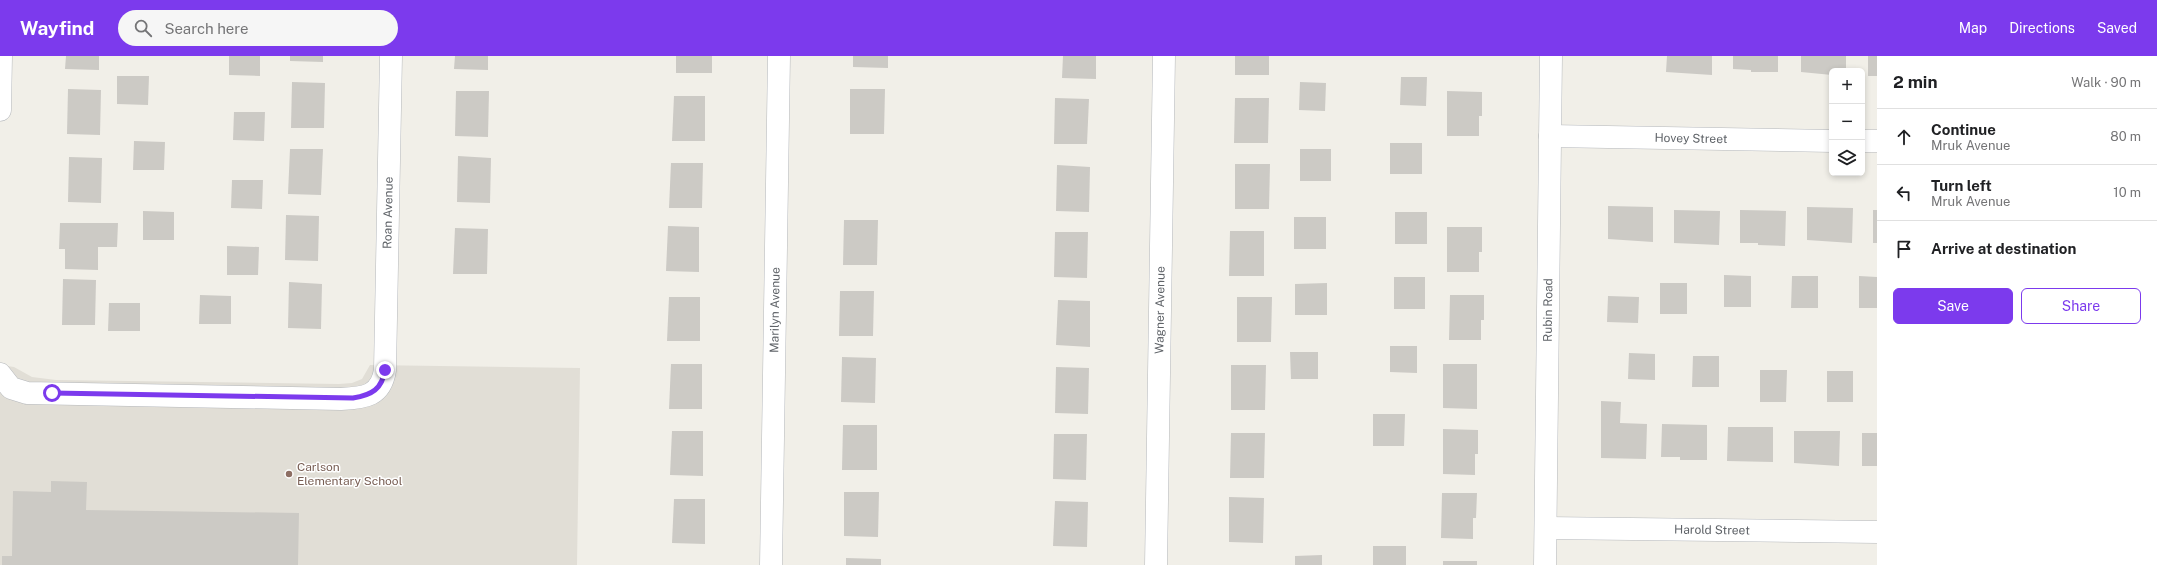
<!DOCTYPE html>
<html lang="en">
<head>
<meta charset="utf-8">
<style>
  body { margin:0; font-family:"Public Sans",sans-serif; background:#f6f6f6; color:#202124 }
  .controls { position:absolute; right:12px; top:12px; display:grid; overflow:hidden; border-radius:6px; box-shadow:0 2px 6px #0003 }
  .controls button { width:36px; height:36px; display:grid; place-items:center; padding:0; border:0; border-bottom:1px solid #e0e0e0; background:#fff; color:#202124; font:20px sans-serif }
  .stop { position:absolute; width:12px; height:12px; margin:-9px; border:3px solid #7c3aed; border-radius:50%; background:#fff }
  .stop.end { background:#7c3aed; border-color:#fff; box-shadow:0 1px 4px #0008 }
  .list { margin:0; padding:0; list-style:none }
  h2 { display:flex; justify-content:space-between; align-items:center; height:52px; margin:0; padding:0 16px; font-size:17px }
  h2 small { font-size:13px; font-weight:400; color:#757577 }
  .list li { display:grid; grid-template-columns:26px 1fr auto; gap:12px; align-items:center; box-sizing:border-box; height:56px; padding:0 16px; border-top:1px solid #e0e0e0 }
  .list b { display:block; font-size:15px; white-space:nowrap }
  .list p { margin:0; font-size:13px; white-space:nowrap; color:#757577 }
  .list em { font-size:13px; font-style:normal; color:#757577 }
  .actions { display:flex; gap:8px; padding:12px 16px }
  .actions a { flex:1; padding:9px 0; border:1px solid #7c3aed; border-radius:6px; text-align:center; font-size:14px; color:#7c3aed }
  .actions .main { background:#7c3aed; color:#fff }
  .icon { flex:none; width:22px; height:22px; fill:none; stroke:currentColor; stroke-width:2; stroke-linecap:round; stroke-linejoin:round }
  .map { position:relative; flex:none; width:1877px; height:509px; overflow:hidden }
  header { display:flex; align-items:center; gap:24px; box-sizing:border-box; height:56px; padding:0 20px; background:#7c3aed; color:#fff }
  header strong { font-size:19px }
  nav { display:flex; gap:22px; margin-inline-start:auto; font-size:14px }
  .search { width:280px; height:36px; background:#f6f6f6; display:flex; align-items:center; gap:10px; box-sizing:border-box; padding:0 14px; border-radius:22px; color:#757577; font-size:15px }
  main { display:flex }
  aside { flex:1; background:#fff }
  .map>svg:first-child { display:block }
  .education { fill:#e1ded6 }
  .building { fill:#cccac5 }
  .lines { fill:none; stroke-linecap:round; stroke-linejoin:round }
  .minor-casing { stroke:#b5b8bc; stroke-width:23 }
  .minor { stroke:#fff; stroke-width:22 }
  .route { stroke:#7c3aed; stroke-width:5 }
  .education-dot { fill:#8d6e63; stroke:#fff; stroke-width:1.5 }
  .labels { text-anchor:middle; stroke-width:3; stroke-linejoin:round; paint-order:stroke }
  .street-label { font-size:12px; fill:#5f6368; stroke:#fff }
  .education-label { font-size:12px; fill:#785e54; stroke:#fff; text-anchor:start }
</style>
</head>
<body>
<header>
<strong>Wayfind</strong>
<div class="search"><svg class="icon" aria-label="search" viewBox="0 0 24 24"><circle cx="10" cy="10" r="6"/><path d="M15 15l6 6"/></svg>Search here</div>
<nav><a>Map</a><a>Directions</a><a>Saved</a></nav>
</header>
<main>
<div class="map">
<svg width="1877" height="509" viewBox="0 0 1877 509">
  <rect width="100%" height="100%" fill="#f1efe8"/>
  <polygon class="education" points="0,309 14,311 32,321 56,324 339,328 352,327 362,323 370,309 580,312 577,509 0,509"/>
  <g class="building">
    <polygon points="66,0 99,0 99,14 65,13"/>
    <polygon points="229,0 260,0 260,20 229,19"/>
    <polygon points="290,0 323,0 323,6 290,5"/>
    <polygon points="455,0 488,0 488,14 454,13"/>
    <rect x="676" y="0" width="36" height="17"/>
    <polygon points="853,0 888,0 888,12 853,11"/>
    <polygon points="1063,0 1096,0 1096,23 1062,22"/>
    <rect x="1235" y="0" width="34" height="19"/>
    <polygon points="1667,0 1712,0 1712,19 1666,16"/>
    <polygon points="1733,0 1778,0 1778,16 1751,16 1751,14 1733,13"/>
    <polygon points="1801,0 1846,0 1846,15 1832,15 1832,19 1801,16"/>
    <rect x="1868" y="0" width="9" height="20"/>
    <polygon points="117,20 149,20 148,49 117,48"/>
    <polygon points="1401,21 1427,21 1426,50 1400,49"/>
    <polygon points="292,26 325,27 324,72 291,72"/>
    <polygon points="1300,26 1326,27 1325,55 1299,54"/>
    <polygon points="68,33 101,34 100,79 67,78"/>
    <polygon points="850,33 885,33 884,78 850,78"/>
    <polygon points="456,35 489,35 488,81 455,80"/>
    <polygon points="1447,35 1482,36 1482,60 1479,60 1479,80 1447,80"/>
    <polygon points="674,40 705,40 705,85 672,85"/>
    <polygon points="1055,42 1089,43 1087,88 1054,88"/>
    <polygon points="1235,42 1269,42 1268,87 1234,87"/>
    <polygon points="234,56 265,56 264,85 233,84"/>
    <polygon points="134,85 165,86 164,114 133,114"/>
    <rect x="1390" y="87" width="32" height="31"/>
    <polygon points="290,93 323,93 321,139 288,138"/>
    <rect x="1300" y="93" width="31" height="32"/>
    <polygon points="458,100 491,102 490,147 457,146"/>
    <polygon points="69,101 102,102 101,147 68,146"/>
    <polygon points="671,107 703,107 702,152 669,152"/>
    <polygon points="1235,108 1270,108 1269,153 1235,153"/>
    <polygon points="1057,109 1090,111 1089,156 1056,155"/>
    <polygon points="232,124 263,124 262,153 231,152"/>
    <polygon points="1608,150 1653,151 1653,186 1608,183"/>
    <polygon points="1807,151 1853,152 1852,187 1807,184"/>
    <polygon points="1674,154 1720,155 1719,189 1674,187"/>
    <polygon points="1740,154 1786,155 1785,190 1758,189 1758,187 1740,187"/>
    <rect x="1873" y="154" width="4" height="33"/>
    <polygon points="143,155 174,156 174,184 143,184"/>
    <rect x="1395" y="156" width="32" height="32"/>
    <polygon points="286,159 319,160 318,205 285,204"/>
    <rect x="1294" y="161" width="32" height="32"/>
    <polygon points="844,164 878,164 877,209 843,209"/>
    <polygon points="60,167 118,167 117,191 98,191 98,214 65,213 65,193 59,193"/>
    <polygon points="668,170 699,171 699,216 666,215"/>
    <polygon points="1447,171 1482,171 1482,196 1479,196 1479,216 1447,216"/>
    <polygon points="455,172 488,173 487,218 453,218"/>
    <polygon points="1230,175 1264,175 1264,220 1229,220"/>
    <polygon points="1055,176 1088,176 1087,222 1054,221"/>
    <polygon points="227,190 259,191 258,219 227,219"/>
    <polygon points="1724,219 1751,220 1751,251 1724,251"/>
    <polygon points="1792,220 1818,220 1818,252 1791,252"/>
    <polygon points="1859,220 1877,221 1877,252 1859,252"/>
    <rect x="1394" y="221" width="31" height="32"/>
    <polygon points="63,223 96,224 95,269 62,269"/>
    <polygon points="289,226 322,228 321,273 288,272"/>
    <polygon points="1327,227 1327,259 1295,259 1295,228"/>
    <rect x="1660" y="227" width="27" height="31"/>
    <polygon points="840,235 874,235 873,280 839,280"/>
    <polygon points="200,239 231,240 231,268 199,268"/>
    <polygon points="1450,239 1484,239 1484,264 1481,264 1481,284 1449,284"/>
    <polygon points="1608,240 1639,241 1638,267 1607,266"/>
    <polygon points="669,241 700,241 700,285 667,285"/>
    <polygon points="1237,241 1272,241 1271,286 1237,286"/>
    <polygon points="1058,244 1090,245 1090,291 1056,289"/>
    <polygon points="109,247 140,247 140,275 108,275"/>
    <polygon points="1390,290 1417,290 1417,317 1390,316"/>
    <polygon points="1290,296 1318,296 1318,323 1291,323"/>
    <polygon points="1629,297 1655,298 1655,324 1628,323"/>
    <polygon points="1693,300 1719,300 1719,331 1692,331"/>
    <polygon points="842,301 876,302 875,347 841,346"/>
    <polygon points="671,308 702,308 702,353 669,353"/>
    <polygon points="1443,308 1477,308 1477,353 1443,352"/>
    <polygon points="1231,309 1266,309 1265,354 1231,354"/>
    <polygon points="1056,311 1089,312 1088,358 1055,357"/>
    <polygon points="1760,314 1787,314 1786,346 1760,346"/>
    <rect x="1827" y="315" width="26" height="31"/>
    <polygon points="1601,345 1621,346 1620,367 1647,368 1646,403 1601,402"/>
    <polygon points="1373,358 1405,358 1404,390 1373,390"/>
    <polygon points="1662,368 1707,369 1707,404 1680,404 1680,401 1661,401"/>
    <polygon points="843,369 877,369 877,414 842,414"/>
    <polygon points="1728,371 1773,371 1773,406 1727,405"/>
    <polygon points="1443,373 1478,374 1478,398 1475,398 1475,419 1443,418"/>
    <polygon points="672,375 703,375 703,420 670,419"/>
    <polygon points="1794,375 1840,375 1839,410 1794,407"/>
    <polygon points="1231,377 1265,377 1264,422 1230,422"/>
    <rect x="1862" y="377" width="15" height="33"/>
    <polygon points="1054,378 1087,378 1086,424 1053,423"/>
    <polygon points="51,425 87,426 86,454 299,457 298,509 2,509 2,500 12,500 13,435 51,436"/>
    <polygon points="844,436 879,436 878,481 844,480"/>
    <polygon points="1442,437 1477,437 1476,462 1473,462 1473,483 1441,482"/>
    <polygon points="1229,441 1264,442 1263,487 1229,486"/>
    <polygon points="674,443 705,443 705,488 672,487"/>
    <polygon points="1055,445 1088,446 1087,491 1053,490"/>
    <rect x="1373" y="490" width="33" height="19"/>
    <polygon points="1322,499 1322,509 1295,509 1295,500"/>
    <polygon points="846,502 881,503 881,509 846,509"/>
    <rect x="1443" y="505" width="34" height="4"/>
  </g>
  <g class="lines">
    <g class="minor-casing">
      <g id="minor">
        <polyline points="0,54 1,0"/>
        <path id="s1" d="M1550 80 1832 85"/>
        <polyline points="1862,85 1877,85"/>
        <path id="s2" d="M0 318 11 332 27 337 341 343C365 342 381 340 385 314L391 0"/>
        <path id="s3" d="M1546 472 1877 476"/>
        <path id="s4" d="M771 509 779 0"/>
        <path id="s5" d="M1156 509 1164 0"/>
        <path id="s6" d="M1545 509 1551 0"/>
      </g>
    </g>
    <use href="#minor" class="minor"/>
  </g>
  <g class="lines">
    <path class="route" d="M52 337 353 342C372 339 382 333 385 314"/>
  </g>
  <circle class="education-dot" cx="289" cy="418" r="4"/>
  <g class="labels">
    <g class="street-label">
      <text dy="4" stroke="none"><textPath href="#s1" startOffset="141">Hovey Street</textPath></text>
      <text dy="4" stroke="none"><textPath href="#s2" startOffset="565">Roan Avenue</textPath></text>
      <text dy="4" stroke="none"><textPath href="#s4" startOffset="255">Marilyn Avenue</textPath></text>
      <text dy="4" stroke="none"><textPath href="#s5" startOffset="255">Wagner Avenue</textPath></text>
      <text dy="4" stroke="none"><textPath href="#s6" startOffset="255">Rubin Road</textPath></text>
      <text dy="4" stroke="none"><textPath href="#s3" startOffset="166">Harold Street</textPath></text>
    </g>
    <g class="education-label">
      <text x="297" y="415">Carlson<tspan x="297" dy="14">Elementary School</tspan></text>
    </g>
  </g>
</svg>
<div class="controls">
<button>+</button>
<button>−</button>
<button><svg class="icon" aria-label="layers" viewBox="0 0 24 24"><path d="M12 4l9 5-9 5-9-5zM3 14l9 5 9-5"/></svg></button>
</div>
<div class="stop" style="left:52px;top:337px"></div>
<div class="stop end" style="left:385px;top:314px"></div>
</div>
<aside>
<h2>2 min<small>Walk · 90 m</small></h2>
<ul class="list">
<li><svg class="icon" aria-label="ahead" viewBox="0 0 24 24"><path d="M12 20V5M6 11l6-6 6 6"/></svg><div><b>Continue</b><p>Mruk Avenue</p></div><em>80 m</em></li>
<li><svg class="icon" aria-label="left" viewBox="0 0 24 24"><path d="M17 20v-9H6M10 6l-5 5 5 5"/></svg><div><b>Turn left</b><p>Mruk Avenue</p></div><em>10 m</em></li>
<li><svg class="icon" aria-label="arrive" viewBox="0 0 24 24"><path d="M6 21V4h12l-3 4 3 4H6"/></svg><div><b>Arrive at destination</b></div></li>
</ul>
<div class="actions"><a class="main">Save</a><a>Share</a></div>
</aside>
</main>
</body>
</html>
